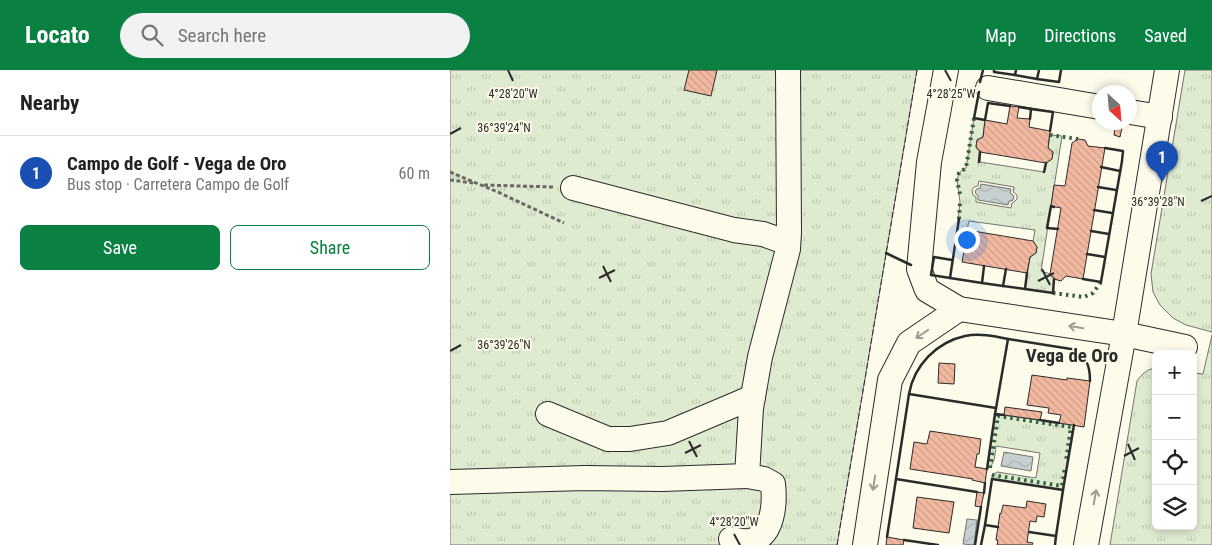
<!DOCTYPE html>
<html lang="en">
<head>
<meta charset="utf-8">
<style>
  body { margin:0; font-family:"Roboto Condensed",sans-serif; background:#f2f2f2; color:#222 }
  .controls { position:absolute; right:15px; bottom:15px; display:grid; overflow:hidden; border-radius:8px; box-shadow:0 2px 8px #0003 }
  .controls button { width:45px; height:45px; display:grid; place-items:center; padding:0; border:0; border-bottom:1px solid #e0e0e0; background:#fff; color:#222; font:25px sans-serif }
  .compass { position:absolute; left:642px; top:15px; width:45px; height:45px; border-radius:50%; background:#fff; box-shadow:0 2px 8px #0003; rotate:154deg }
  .you { position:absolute; left:516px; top:169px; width:18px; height:18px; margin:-12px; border:4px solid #fff; border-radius:50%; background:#1a73e8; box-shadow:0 0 0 8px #1a73e833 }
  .badge { display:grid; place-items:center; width:32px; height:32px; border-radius:50%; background:#0b8043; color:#fff; font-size:16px; font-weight:700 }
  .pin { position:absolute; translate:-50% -41px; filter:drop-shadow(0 1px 2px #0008) }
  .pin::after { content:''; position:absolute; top:26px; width:18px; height:15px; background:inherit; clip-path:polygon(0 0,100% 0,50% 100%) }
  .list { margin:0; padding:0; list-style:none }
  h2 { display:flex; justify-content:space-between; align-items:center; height:65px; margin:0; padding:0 20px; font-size:21px }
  h2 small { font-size:16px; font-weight:400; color:#767676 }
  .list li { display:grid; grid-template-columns:32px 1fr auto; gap:15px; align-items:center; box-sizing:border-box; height:75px; padding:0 20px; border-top:1px solid #e0e0e0 }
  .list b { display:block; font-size:19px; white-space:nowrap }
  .list p { margin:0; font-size:16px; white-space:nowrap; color:#767676 }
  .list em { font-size:16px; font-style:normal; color:#767676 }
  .actions { display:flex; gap:10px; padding:15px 20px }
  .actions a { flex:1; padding:11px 0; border:1px solid #0b8043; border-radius:8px; text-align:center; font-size:18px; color:#0b8043 }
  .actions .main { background:#0b8043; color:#fff }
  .icon { flex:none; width:28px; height:28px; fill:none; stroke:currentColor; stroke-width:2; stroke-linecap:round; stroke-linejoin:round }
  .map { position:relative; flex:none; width:762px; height:475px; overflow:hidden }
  header { display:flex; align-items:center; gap:30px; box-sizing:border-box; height:70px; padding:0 25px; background:#0b8043; color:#fff }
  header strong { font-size:24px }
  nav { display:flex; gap:28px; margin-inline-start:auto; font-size:18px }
  .search { width:350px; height:45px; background:#f2f2f2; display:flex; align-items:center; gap:12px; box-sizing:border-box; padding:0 18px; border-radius:28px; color:#767676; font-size:19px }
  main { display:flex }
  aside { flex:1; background:#fff }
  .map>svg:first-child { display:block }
  .grass { fill:url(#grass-tufts); stroke:#74746e; fill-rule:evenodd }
  .water { fill:url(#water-waves); stroke:#74746e }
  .building { fill:url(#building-back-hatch); stroke:#2b2b2b }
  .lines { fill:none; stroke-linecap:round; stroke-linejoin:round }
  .minor-casing { stroke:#2b2b2b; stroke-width:26 }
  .path { stroke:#6a6964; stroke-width:3; stroke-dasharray:4 2.5; stroke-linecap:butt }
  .minor { stroke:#fdfbea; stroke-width:24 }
  .hedge { stroke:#34623c; stroke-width:4; stroke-dasharray:2.5 4; stroke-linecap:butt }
  .fence { stroke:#2b2b2b; stroke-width:1; stroke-dasharray:6 2.5; stroke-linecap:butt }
  .wall { stroke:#2b2b2b; stroke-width:2.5 }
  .oneway { stroke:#9e9d94 }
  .ticks { fill:none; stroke:#2b2b2b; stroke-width:2 }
  .labels { text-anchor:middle; stroke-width:4; stroke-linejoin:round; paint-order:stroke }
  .neighbourhood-label { font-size:19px; font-weight:bold; fill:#2b2b2b; stroke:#fdfbea }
  .ticks-label { font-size:12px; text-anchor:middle; fill:#2b2b2b; stroke:#fdfbea; stroke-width:4; stroke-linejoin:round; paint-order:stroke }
</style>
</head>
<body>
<header>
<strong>Locato</strong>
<div class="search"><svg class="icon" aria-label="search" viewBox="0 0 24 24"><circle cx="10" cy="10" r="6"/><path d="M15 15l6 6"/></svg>Search here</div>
<nav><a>Map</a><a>Directions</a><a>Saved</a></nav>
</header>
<main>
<aside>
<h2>Nearby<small></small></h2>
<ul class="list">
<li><span class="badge" style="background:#1a4fb4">1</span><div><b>Campo de Golf - Vega de Oro</b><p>Bus stop · Carretera Campo de Golf</p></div><em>60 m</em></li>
</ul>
<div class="actions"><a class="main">Save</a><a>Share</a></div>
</aside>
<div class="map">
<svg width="762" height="475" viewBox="0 0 762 475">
  <defs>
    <pattern id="grass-tufts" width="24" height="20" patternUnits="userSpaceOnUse" patternTransform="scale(1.25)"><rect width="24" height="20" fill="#deebd1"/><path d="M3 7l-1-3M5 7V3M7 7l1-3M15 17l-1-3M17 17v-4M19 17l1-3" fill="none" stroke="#bfcab4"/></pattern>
    <pattern id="water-waves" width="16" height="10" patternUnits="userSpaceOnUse" patternTransform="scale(1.25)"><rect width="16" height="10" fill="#c7d0d0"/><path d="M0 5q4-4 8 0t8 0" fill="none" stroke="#abb3b3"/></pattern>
    <pattern id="building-back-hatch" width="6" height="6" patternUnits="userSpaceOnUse" patternTransform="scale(1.25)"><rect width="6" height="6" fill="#f2b8a0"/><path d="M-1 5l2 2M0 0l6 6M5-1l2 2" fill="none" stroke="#d09e8a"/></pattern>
  </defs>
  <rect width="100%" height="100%" fill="#fdfbea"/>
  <g class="grass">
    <polygon points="0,0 467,0 387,475 0,475"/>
    <polygon points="735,0 762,0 762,262 736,255 723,248 710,235 703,222 701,204"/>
    <path d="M524 48 535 50 533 67 527 70 526 77 530 82V92L594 102 596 93 602 89 603 82 598 78 600 65 612 66 591 201 600 204 604 209 603 223 575 219 580 187 586 183 587 177 583 171 585 160 519 151 517 160 512 164 511 171 506 170 510 132 507 110 509 103 516 98ZM529 111 564 117 563 122 567 125V129L564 132 562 133 561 138 526 132V127L523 125 522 120 524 117 528 116Z"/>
    <path d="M762 265V475H660L687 311C692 304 697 299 706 298V456H743V303L753 304Z"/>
    <path d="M545 344 624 355 613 420 542 409V405L547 402 586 408 590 383 546 376C545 384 545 395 537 399Z"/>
  </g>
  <g class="water">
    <polygon points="531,114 561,119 560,123 563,125 564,128 562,131 559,131 558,135 528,130 528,126 526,124 525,121 527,119 530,118"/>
    <polygon points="554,382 583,387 581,401 551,396"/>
    <polygon points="517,449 527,450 524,475 513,474"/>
  </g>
  <g class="building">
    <polygon points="239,0 267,0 261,26 234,20"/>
    <polygon points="560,36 569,37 567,48 580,49 579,57 600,61 598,78 603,82 602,89 596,93 530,82 526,77 527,70 533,67 535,50 557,54"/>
    <polygon points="666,52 673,53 670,67 664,65"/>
    <polygon points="628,69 635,70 638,76 655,78 633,209 616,206 611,211 604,209 600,204 611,138 601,136 604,115 615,116 622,73"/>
    <polygon points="517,160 583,171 587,177 586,183 580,187 577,203 512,192 515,175 511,171 512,164"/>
    <polygon points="489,293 505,294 504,314 488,313"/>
    <polygon points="582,305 617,310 617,308 640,311 634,357 609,353 611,345 598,343 599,338 577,335"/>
    <polygon points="555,337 592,342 590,350 554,345"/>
    <polygon points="480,361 531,369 529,384 527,384 525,397 537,399 535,413 522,410 523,409 460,399 464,372 477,374"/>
    <polygon points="527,422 534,423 531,437 525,436"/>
    <polygon points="467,427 504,432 499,463 463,458"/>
    <polygon points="577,431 596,434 594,447 587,446 586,452 580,451 577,472 583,473 582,475 547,475 548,470 546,470 550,443 551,444 553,435 576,438"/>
    <polygon points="437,467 454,470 453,475 436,475"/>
  </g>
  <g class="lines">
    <g class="minor-casing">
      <g id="minor">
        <polyline points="496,0 479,92 469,199 477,220 509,239"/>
        <polyline points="538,18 650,37"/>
        <polyline points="680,42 710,47"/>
        <polyline points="123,118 284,160 313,164 338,173"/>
        <polyline points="98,344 158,369 180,369 218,363 303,327"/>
        <polyline points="0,412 134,408 212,409 297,406"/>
        <path d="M281 469C287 470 295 472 300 471 324 466 325 432 323 414L314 409 297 406 301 338 310 287 338 179 339 162 338 0"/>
        <polyline points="415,475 440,310 459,273 509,239 674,264 735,277"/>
        <polyline points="636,475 674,264 717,0"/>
      </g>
    </g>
    <g class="path">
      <polyline points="0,102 50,123 114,153"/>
      <polyline points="0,110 23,113"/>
      <polyline points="34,115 103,117"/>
    </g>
    <use href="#minor" class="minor"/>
    <g class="hedge">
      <polyline points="600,65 628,69"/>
      <polyline points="510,124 507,110 509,103 516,98 524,48"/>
      <polyline points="509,149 510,132"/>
      <polyline points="603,223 634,227 643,223 651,212"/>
      <polyline points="540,398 548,346 621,357 616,391"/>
      <polyline points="542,405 612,416 615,397"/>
    </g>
    <polyline class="fence" points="387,475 467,0"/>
    <g class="wall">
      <polyline points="544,0 544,2 565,5"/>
      <polyline points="566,0 565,5 587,9"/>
      <polyline points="589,0 587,9 609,12 611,0"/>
      <polyline points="530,12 533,0"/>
      <polyline points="529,22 524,48 535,50 538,33 560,36"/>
      <polyline points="569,37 581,39"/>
      <polyline points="580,49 581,39 603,42 600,61"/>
      <polyline points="529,92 530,82"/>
      <polyline points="651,97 670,101"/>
      <polyline points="594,102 596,93"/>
      <polyline points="648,117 666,120"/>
      <polyline points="604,137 601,136 597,158 608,159"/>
      <polyline points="644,140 662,143"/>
      <polyline points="509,149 500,208 532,213 534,196"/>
      <polyline points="641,161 659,164"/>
      <polyline points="436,183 461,195"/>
      <polyline points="637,184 655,187"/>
      <polyline points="556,199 553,216 575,219 577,203"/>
      <polyline points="500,208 481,205 484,187 502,190"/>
      <polyline points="633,209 651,212 672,91 673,81 655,78"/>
      <polyline points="532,213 553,216"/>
      <polyline points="575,219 603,223 604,209"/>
      <path d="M459 324C464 295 487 272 515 266 529 263 544 266 558 269"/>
      <path d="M554 345 545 344 558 269 621 279C637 287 640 295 640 311"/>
      <polyline points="590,350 609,353"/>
      <polyline points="537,399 545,344"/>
      <polyline points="446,409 459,324 546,338"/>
      <polyline points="613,420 624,355"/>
      <polyline points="534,423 535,413"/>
      <polyline points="548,457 535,455 542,409 613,420 606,466 579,462"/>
      <polyline points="437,467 446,409 527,422"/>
      <polyline points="454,470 488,475"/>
      <polyline points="525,475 531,437"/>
      <polyline points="531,475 535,455"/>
      <polyline points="605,475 606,466"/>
    </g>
  </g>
  <defs><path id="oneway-shaft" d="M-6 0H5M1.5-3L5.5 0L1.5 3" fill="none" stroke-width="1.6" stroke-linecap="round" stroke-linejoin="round" transform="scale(1.25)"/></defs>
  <g class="oneway">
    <use href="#oneway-shaft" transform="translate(626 257) rotate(-171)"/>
    <use href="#oneway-shaft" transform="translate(472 264) rotate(146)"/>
    <use href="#oneway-shaft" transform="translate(424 413) rotate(99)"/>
    <use href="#oneway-shaft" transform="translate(645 427) rotate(-80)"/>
  </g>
  <path class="ticks" d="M58 0 63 11M495 0 501 11M0 64 11 58M751 131 762 126M153 196 161 212M592 199 600 215M149 208 165 200M588 211 604 203M0 281 11 275M239 371 247 387M678 374 685 390M235 383 251 375M674 386 689 378M284 464 290 475"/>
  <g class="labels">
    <g class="neighbourhood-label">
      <text x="622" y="292">Vega de Oro</text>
    </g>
  </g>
  <g class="ticks-label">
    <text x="63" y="28">4°28'20"W</text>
    <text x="501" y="28">4°28'25"W</text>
    <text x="54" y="62">36°39'24"N</text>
    <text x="708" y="136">36°39'28"N</text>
    <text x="54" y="279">36°39'26"N</text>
    <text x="284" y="456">4°28'20"W</text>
  </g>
</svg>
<div class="controls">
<button>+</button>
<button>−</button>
<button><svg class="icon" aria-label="locate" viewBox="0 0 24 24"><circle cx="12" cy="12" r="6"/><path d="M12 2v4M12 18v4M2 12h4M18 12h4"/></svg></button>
<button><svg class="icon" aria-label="layers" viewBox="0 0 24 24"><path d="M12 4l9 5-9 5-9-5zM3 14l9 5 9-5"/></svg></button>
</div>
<svg class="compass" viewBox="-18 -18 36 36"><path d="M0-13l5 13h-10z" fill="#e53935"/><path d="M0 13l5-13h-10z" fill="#767676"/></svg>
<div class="you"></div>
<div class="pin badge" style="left:712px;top:112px;background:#1a4fb4">1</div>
</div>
</main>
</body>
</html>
